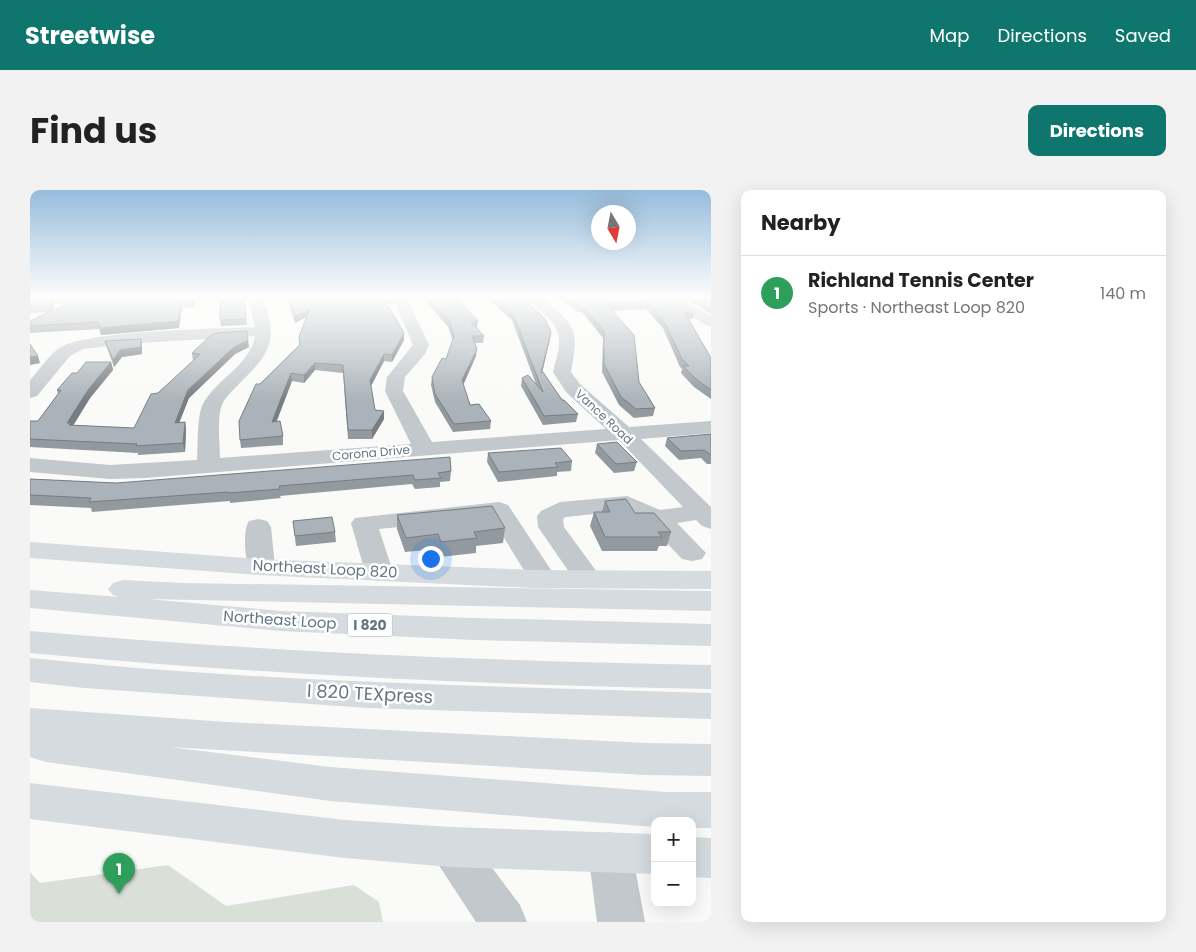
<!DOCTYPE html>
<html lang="en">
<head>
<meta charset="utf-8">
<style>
  body { margin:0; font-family:Poppins,sans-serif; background:#f2f2f2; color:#222 }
  .controls { position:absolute; right:15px; bottom:15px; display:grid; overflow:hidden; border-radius:10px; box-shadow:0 5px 20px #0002 }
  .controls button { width:45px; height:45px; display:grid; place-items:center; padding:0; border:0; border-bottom:1px solid #e0e0e0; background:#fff; color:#222; font:25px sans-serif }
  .compass { position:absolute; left:561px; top:15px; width:45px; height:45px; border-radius:50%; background:#fff; box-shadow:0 5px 20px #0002; rotate:170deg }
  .you { position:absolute; left:400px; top:368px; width:18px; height:18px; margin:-12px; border:4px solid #fff; border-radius:50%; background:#1a73e8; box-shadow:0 0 0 8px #1a73e833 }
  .badge { display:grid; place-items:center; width:32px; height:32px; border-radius:50%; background:#0f766e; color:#fff; font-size:16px; font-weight:700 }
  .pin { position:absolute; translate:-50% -41px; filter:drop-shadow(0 1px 2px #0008) }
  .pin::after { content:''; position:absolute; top:26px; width:18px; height:15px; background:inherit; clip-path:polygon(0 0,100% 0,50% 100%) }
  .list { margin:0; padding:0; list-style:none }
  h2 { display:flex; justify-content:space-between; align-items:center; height:65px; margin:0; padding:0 20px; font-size:21px }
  h2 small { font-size:16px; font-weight:400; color:#767676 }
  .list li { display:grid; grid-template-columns:32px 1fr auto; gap:15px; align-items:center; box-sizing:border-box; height:75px; padding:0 20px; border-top:1px solid #e0e0e0 }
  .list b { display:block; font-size:19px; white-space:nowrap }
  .list p { margin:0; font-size:16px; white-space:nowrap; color:#767676 }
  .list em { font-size:16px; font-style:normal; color:#767676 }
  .map { position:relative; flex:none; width:681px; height:732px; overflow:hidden; border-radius:10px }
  header { display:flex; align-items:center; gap:30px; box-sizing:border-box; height:70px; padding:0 25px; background:#0f766e; color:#fff }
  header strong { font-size:24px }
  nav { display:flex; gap:28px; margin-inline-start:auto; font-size:18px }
  .intro { display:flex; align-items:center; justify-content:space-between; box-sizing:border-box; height:120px; padding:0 30px }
  h1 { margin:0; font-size:35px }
  .button { padding:12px 22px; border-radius:10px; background:#0f766e; color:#fff; font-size:18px; font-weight:700 }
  main { display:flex; gap:30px; padding:0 30px }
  aside { flex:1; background:#fff; border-radius:10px; box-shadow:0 5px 20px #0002 }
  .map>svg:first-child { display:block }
  .green { fill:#dadfd7 }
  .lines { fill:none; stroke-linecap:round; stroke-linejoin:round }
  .minor { fill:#c3c8cc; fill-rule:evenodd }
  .major { fill:#d6dbdf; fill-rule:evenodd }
  .highway { fill:#d6dbdf; fill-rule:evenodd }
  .wall { fill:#929a9f }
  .shaded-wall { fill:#777d82 }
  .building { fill:#aab3b9; stroke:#777d82 }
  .labels { text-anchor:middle; stroke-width:5; stroke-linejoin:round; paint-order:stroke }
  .far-street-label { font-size:12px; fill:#657683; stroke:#fff }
  .shield { fill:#fff; stroke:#939fa8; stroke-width:1 }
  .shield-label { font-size:14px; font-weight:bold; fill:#657683 }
  .street-label { font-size:15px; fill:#657683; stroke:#fff }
  .near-street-label { font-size:18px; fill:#657683; stroke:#fff }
</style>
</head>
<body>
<header>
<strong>Streetwise</strong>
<nav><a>Map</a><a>Directions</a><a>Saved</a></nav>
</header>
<div class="intro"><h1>Find us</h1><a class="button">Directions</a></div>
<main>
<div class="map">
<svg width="681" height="732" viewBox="0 0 681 732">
  <rect width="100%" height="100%" fill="#fafaf8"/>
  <polygon class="green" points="138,675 196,716 324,695 349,712 353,732 0,732 0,682 10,693"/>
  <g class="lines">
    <g class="minor">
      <polygon points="0,108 76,108 69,112 0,115"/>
      <path d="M232 108C251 152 237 166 207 196 201 202 193 209 191 218 187 231 190 254 190 268L381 254 355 201 357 187 383 155 363 108H377L399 155 395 164 375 187 373 201 402 252 576 239 536 202 523 182C529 157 536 144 515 125 509 119 502 115 497 108H513C546 136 549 139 541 182L550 194 599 237 681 231V243L611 249 681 317V339L672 336 666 330 647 333 676 363 672 369 662 371 652 369 618 333 593 321 536 327 533 329 534 337 572 389 568 395 558 398 548 395 508 337 507 326 511 321 530 312 597 306 630 320 653 317 589 250 115 288 80 289 0 282V268L80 275 167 270C168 256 167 228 172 216 185 189 220 176 225 146L95 154 53 159 40 166 7 206 0 208V190C9 181 17 167 28 159 52 140 188 139 225 137L219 109Z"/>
      <polygon points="633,108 651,108 681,126 681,137 676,135"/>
      <polygon points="469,312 478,315 527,389 523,395 513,398 503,395 462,328 349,339 363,382 359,388 349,391 339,388 335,382 321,333 325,328"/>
      <path d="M228 329 237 331 241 337 245 377 241 383 231 385 221 383C215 374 212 341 219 331Z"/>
      <polygon points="421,637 436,643 490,715 497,732 446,732 406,671 399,657 406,643"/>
      <polygon points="580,642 595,648 602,662 615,732 567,732 558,662 565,648"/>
    </g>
    <g class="major">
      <polygon points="0,352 228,369 503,380 681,381 681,399 503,398 228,385 0,368"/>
      <polygon points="0,593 315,630 421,637 625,644 625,684 421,677 315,668 0,629"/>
      <polygon points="662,647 681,648 681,688 662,687"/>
    </g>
    <g class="highway">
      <polygon points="93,390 151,393 681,401 681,421 118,409 251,421 444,428 681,434 681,456 444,450 251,441 0,418 0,400 89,407 83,405 78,399 83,393"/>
      <path d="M0 441C227 461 453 471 681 475V499C453 495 227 484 0 463Z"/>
      <path d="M0 468C226 492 454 496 681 503V529L338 518 54 498 0 492Z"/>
      <polygon points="0,518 197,532 616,553 681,554 681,586 616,585 139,557 300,577 636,602 681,602 681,638 662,638 662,631 625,631 625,637 300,611 16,572 0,567"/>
    </g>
  </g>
  <g class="wall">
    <polygon points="165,108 164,118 152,117 149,138 71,145 69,139 0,143 0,131 18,122 0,123 0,114 23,109 25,116 22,120"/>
    <polygon points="257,108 363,108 363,112 357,114 374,143 374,150 362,172 354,171 341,196 345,220 354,221 354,229 342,249 318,249 313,183 285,180 274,193 262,191 246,232 253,246 253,255 211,258 210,250 230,194 269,155 269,147 276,127 265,133"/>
    <polygon points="379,108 493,108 520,149 512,183 532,210 548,224 546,232 513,235 491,196 492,188 506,194 482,130 459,109 428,110 448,131 447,138 454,146 453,153 445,153 446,166 433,194 440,215 461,231 460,239 423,242 405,212 401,195 402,187 416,169 423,151 418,137 395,110 381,111"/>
    <polygon points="529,108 642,108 664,122 663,129 658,129 681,168 681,209 664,197 651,183 652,179 650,177 633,138 616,119 581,121 609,192 625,218 623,226 604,228 589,215 572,182 573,148 552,122 548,122"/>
    <polygon points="655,108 681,108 681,124"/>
    <polygon points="214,110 217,135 191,136 190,130"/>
    <polygon points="111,149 112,156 112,164 92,167 84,177 77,158 75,151"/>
    <polygon points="219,157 205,164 159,208 149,232 155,232 156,240 155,262 108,265 108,263 0,257 0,231 8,231 28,204 27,200 47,183 81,172 83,180 60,208 43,236 104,238 128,203 163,171 162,163"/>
    <polygon points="681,244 681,274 677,274 671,268 649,270 635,256 637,248"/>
    <polygon points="567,254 607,272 604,281 584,283 565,263"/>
    <polygon points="485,262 542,271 541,281 527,282 527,286 468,292 457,272 458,263"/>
    <polygon points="421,281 420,291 410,292 410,297 385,299 382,294 250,306 251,308 200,313 200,311 62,322 61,318 0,315 0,288 0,289 86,293"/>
    <polygon points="575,311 605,323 641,342 637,356 629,356 627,361 572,361 560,336 564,322 572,322"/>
    <polygon points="367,325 475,338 473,353 446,356 446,363 410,367 407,359 375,362 367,339"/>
    <polygon points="263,331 305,342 306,352 266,356"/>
  </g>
  <g class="shaded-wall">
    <polygon points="163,108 165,108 164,118 163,111"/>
    <polygon points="363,108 363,112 354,115 354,109"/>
    <polygon points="23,109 25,116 21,122 20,116"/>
    <polygon points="151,110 152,117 149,138 71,145 70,138"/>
    <polygon points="280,119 280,125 265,133 265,126"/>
    <polygon points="521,142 520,149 510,191 511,183"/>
    <polygon points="374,143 374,150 362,172 362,165"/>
    <polygon points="111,149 112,156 112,164 92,167 84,177 83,170 90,160"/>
    <polygon points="218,150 219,157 205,164 159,208 146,241 145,233 158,200 204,157"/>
    <polygon points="447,159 446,166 432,198 432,190"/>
    <polygon points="354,164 354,171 340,198 340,190"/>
    <polygon points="8,166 10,173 0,175 0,167"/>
    <polygon points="81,172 83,180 60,208 42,237 44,241 37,233 58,200"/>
    <polygon points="285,173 285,180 274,193 274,185"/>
    <polygon points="261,183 262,191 243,241 242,232"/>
    <polygon points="354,221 354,229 342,249 342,240"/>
    <polygon points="155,232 156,240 155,262 153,253"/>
  </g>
  <g class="building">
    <polygon points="57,108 163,108 163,111 151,110 148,131 70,138 68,132 0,136 0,131 47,109"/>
    <polygon points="190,108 214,110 216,129 190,130"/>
    <polygon points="259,108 354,108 354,109 374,143 362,165 354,164 340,190 345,220 354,221 342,240 318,240 313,175 285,173 274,185 261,183 242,232 250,231 253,246 210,250 209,231 226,194 230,194 270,155 269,147 280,119 265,126"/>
    <polygon points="399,108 426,108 448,131 441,132 454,146 442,146 447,159 432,190 440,215 449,214 461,231 424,234 405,204 402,187 412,168 416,169 424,146 419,130"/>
    <polygon points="466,108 493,108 515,129 521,142 511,183 513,182 532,210 534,210 548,224 514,226 492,188 498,185 513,202 483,124"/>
    <polygon points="539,108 642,108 664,122 655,123 681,168 681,200 666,189 653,176 659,176 652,169 634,131 618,112 576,114 604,145 609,192 625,218 606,219 591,207 574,174 574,141 553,116 549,116"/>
    <polygon points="668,108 681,108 681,116"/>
    <polygon points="23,109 20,116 0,116 0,114 3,110"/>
    <polygon points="217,141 218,150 204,157 158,200 145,233 155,232 153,253 106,256 107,254 0,249 0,231 8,231 31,200 27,200 42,183 47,183 56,172 81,172 58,200 37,233 41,233 39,235 104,238 121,204 128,203 167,167 170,164 162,163 180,146 187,143"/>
    <polygon points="111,149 111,157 90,160 83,170 75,151"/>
    <polygon points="0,154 8,166 0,167"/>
    <polygon points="681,244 681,265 674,260 651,261 637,248"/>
    <polygon points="587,252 607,272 586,274 567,254"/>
    <polygon points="531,258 542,271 525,273 528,277 469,282 458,263"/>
    <polygon points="420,267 421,281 408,283 411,288 385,290 383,285 249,296 250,299 199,303 198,302 59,312 61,308 0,305 0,289 86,293"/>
    <polygon points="596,309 605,323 624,323 641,342 628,342 632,347 575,347 564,322 580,322 575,311"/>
    <polygon points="462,316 475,338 444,342 447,348 411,352 408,344 376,348 367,325"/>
    <polygon points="302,327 305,342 265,346 263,331"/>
  </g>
  <linearGradient id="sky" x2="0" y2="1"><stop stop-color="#96bcdc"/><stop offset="0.51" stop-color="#fdfdfc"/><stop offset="1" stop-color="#fdfdfc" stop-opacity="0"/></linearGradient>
  <rect width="681" height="211" fill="url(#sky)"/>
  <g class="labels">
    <g class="far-street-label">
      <text transform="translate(574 227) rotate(43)" y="4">Vance Road</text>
      <text transform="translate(341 263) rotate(-5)" y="4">Corona Drive</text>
    </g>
    <rect class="shield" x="317.5" y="423.5" width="45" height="23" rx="4"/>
    <g class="shield-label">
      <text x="340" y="440">I 820</text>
    </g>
    <g class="street-label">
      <text transform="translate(295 379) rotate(3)" y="5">Northeast Loop 820</text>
      <text transform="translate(250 430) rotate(4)" y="5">Northeast Loop</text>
    </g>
    <g class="near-street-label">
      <text transform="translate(340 504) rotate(3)" y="6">I 820 TEXpress</text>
    </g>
  </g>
</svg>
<div class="controls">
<button>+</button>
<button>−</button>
</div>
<svg class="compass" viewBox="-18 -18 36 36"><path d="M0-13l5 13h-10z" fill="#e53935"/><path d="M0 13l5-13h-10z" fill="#767676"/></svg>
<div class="you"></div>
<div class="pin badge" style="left:89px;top:704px;background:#2e9e5b">1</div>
</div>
<aside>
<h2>Nearby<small></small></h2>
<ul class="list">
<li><span class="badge" style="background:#2e9e5b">1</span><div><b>Richland Tennis Center</b><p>Sports · Northeast Loop 820</p></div><em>140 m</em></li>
</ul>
</aside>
</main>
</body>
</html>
